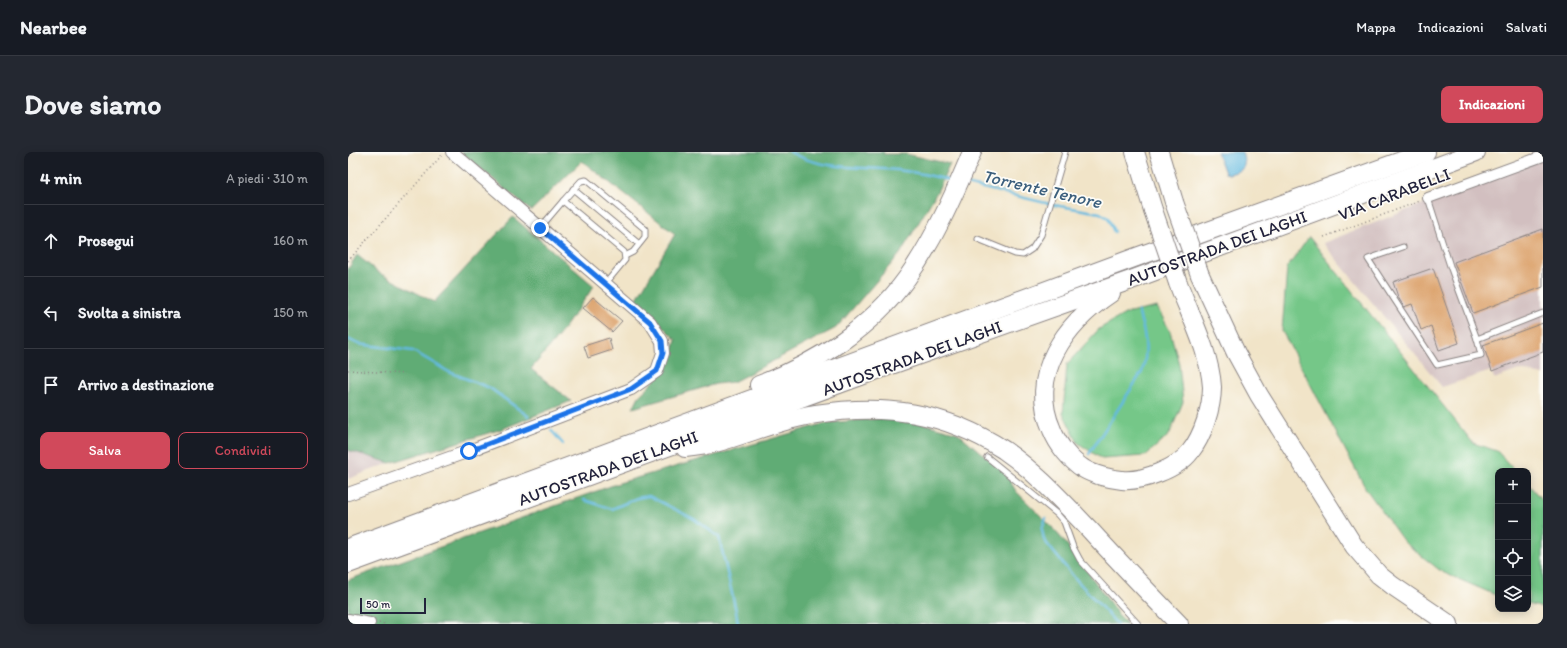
<!DOCTYPE html>
<html lang="it">
<head>
<meta charset="utf-8">
<style>
  body { margin:0; font-family:Itim,sans-serif; background:#242831; color:#f1f3f6 }
  .controls { position:absolute; right:12px; bottom:12px; display:grid; overflow:hidden; border-radius:8px; box-shadow:0 2px 10px #0003 }
  .controls button { width:36px; height:36px; display:grid; place-items:center; padding:0; border:0; border-bottom:1px solid #363941; background:#171b24; color:#f1f3f6; font:20px sans-serif }
  .scale { position:absolute; left:12px; bottom:10px; width:66px; box-sizing:border-box; padding-left:4px; border:2px solid #22223b; border-top:0; font-size:11px; line-height:14px; white-space:nowrap; color:#22223b; -webkit-text-stroke:3px #fdfcf7; paint-order:stroke }
  .stop { position:absolute; width:12px; height:12px; margin:-9px; border:3px solid #1a73e8; border-radius:50%; background:#fff }
  .stop.end { background:#1a73e8; border-color:#fff; box-shadow:0 1px 4px #0008 }
  .list { margin:0; padding:0; list-style:none }
  h2 { display:flex; justify-content:space-between; align-items:center; height:52px; margin:0; padding:0 16px; font-size:17px }
  h2 small { font-size:13px; font-weight:400; color:#9ea1a6 }
  .list li { display:grid; grid-template-columns:26px 1fr auto; gap:12px; align-items:center; box-sizing:border-box; height:72px; padding:0 16px; border-top:1px solid #363941 }
  .list b { display:block; font-size:15px; white-space:nowrap }
  .list em { font-size:13px; font-style:normal; color:#9ea1a6 }
  .actions { display:flex; gap:8px; padding:12px 16px }
  .actions a { flex:1; padding:9px 0; border:1px solid #d1495b; border-radius:8px; text-align:center; font-size:14px; color:#d1495b }
  .actions .main { background:#d1495b; color:#fff }
  .icon { flex:none; width:22px; height:22px; fill:none; stroke:currentColor; stroke-width:2; stroke-linecap:round; stroke-linejoin:round }
  .map { position:relative; flex:none; width:1195px; height:472px; overflow:hidden; border-radius:8px }
  header { display:flex; align-items:center; gap:24px; box-sizing:border-box; height:56px; padding:0 20px; background:#171b24; border-bottom:1px solid #363941 }
  header strong { font-size:19px }
  nav { display:flex; gap:22px; margin-inline-start:auto; font-size:14px }
  .intro { display:flex; align-items:center; justify-content:space-between; box-sizing:border-box; height:96px; padding:0 24px }
  h1 { margin:0; font-size:28px }
  .button { padding:10px 18px; border-radius:8px; background:#d1495b; color:#fff; font-size:14px; font-weight:700 }
  main { display:flex; gap:24px; padding:0 24px }
  aside { flex:1; background:#171b24; border-radius:8px; box-shadow:0 2px 10px #0003 }
  .map>svg:first-child { display:block }
  .industrial { fill:#d2bfc0 }
  .green { fill:#75c788; stroke:#4c7462 }
  .forest { fill:#60ac74; stroke:#416758 }
  .water { fill:#63bae0; stroke:#426e8e }
  .lines { fill:none; stroke-linecap:round; stroke-linejoin:round }
  .stream { stroke:#63bae0; stroke-width:2.5 }
  .building { fill:#dba069 }
  .service-casing { stroke:#8a8382; stroke-width:7 }
  .minor-casing { stroke:#8a8382; stroke-width:12 }
  .tertiary-casing { stroke:#8a8382; stroke-width:14 }
  .motorway-casing { stroke:#8a8382; stroke-width:20 }
  .path { stroke:#8a8382; stroke-width:1.5; stroke-dasharray:1 3; stroke-linecap:butt }
  .service { stroke:#fff; stroke-width:5 }
  .minor { stroke:#fff; stroke-width:10 }
  .tertiary { stroke:#fff; stroke-width:12 }
  .motorway { stroke:#fff; stroke-width:18 }
  .motorway-bridge-casing { stroke:#8a8382; stroke-width:20; stroke-linecap:butt }
  .motorway-bridge { stroke:#fff; stroke-width:18 }
  .route { stroke:#1a73e8; stroke-width:5 }
  .labels { text-anchor:middle; stroke-width:3.5; stroke-linejoin:round; paint-order:stroke }
  .street-label { font-size:17px; fill:#22223b; stroke:#fdfcf7 }
  .water-label { font-size:18px; font-style:italic; fill:#3c5f7d; stroke:#fdfcf7 }
</style>
</head>
<body>
<header>
<strong>Nearbee</strong>
<nav><a>Mappa</a><a>Indicazioni</a><a>Salvati</a></nav>
</header>
<div class="intro"><h1>Dove siamo</h1><a class="button">Indicazioni</a></div>
<main>
<aside>
<h2>4 min<small>A piedi · 310 m</small></h2>
<ul class="list">
<li><svg class="icon" aria-label="ahead" viewBox="0 0 24 24"><path d="M12 20V5M6 11l6-6 6 6"/></svg><div><b>Prosegui</b></div><em>160 m</em></li>
<li><svg class="icon" aria-label="left" viewBox="0 0 24 24"><path d="M17 20v-9H6M10 6l-5 5 5 5"/></svg><div><b>Svolta a sinistra</b></div><em>150 m</em></li>
<li><svg class="icon" aria-label="arrive" viewBox="0 0 24 24"><path d="M6 21V4h12l-3 4 3 4H6"/></svg><div><b>Arrivo a destinazione</b></div></li>
</ul>
<div class="actions"><a class="main">Salva</a><a>Condividi</a></div>
</aside>
<div class="map">
<svg width="1195" height="472" viewBox="0 0 1195 472">
  <rect width="100%" height="100%" fill="#fdfcf7"/>
  <filter id="ink" filterUnits="userSpaceOnUse"><feTurbulence type="fractalNoise" baseFrequency=".025" numOctaves="2"/><feDisplacementMap in="SourceGraphic" scale="8" xChannelSelector="R" yChannelSelector="G"/><feConvolveMatrix kernelMatrix="1 2 1 2 8 2 1 2 1" color-interpolation-filters="sRGB"/></filter>
  <filter id="wash" filterUnits="userSpaceOnUse"><feTurbulence type="fractalNoise" baseFrequency=".012" numOctaves="4" result="noise"/><feDisplacementMap in="SourceGraphic" scale="16" xChannelSelector="R" yChannelSelector="G"/><feGaussianBlur stdDeviation="0.9" result="paint"/><feColorMatrix in="noise" values="0 0 0 0 0 0 0 0 0 0 0 0 0 0 0 0 0 1.4 0 .05"/><feComposite in="paint" operator="in"/></filter>
  <g filter="url(#wash)">
    <rect width="100%" height="100%" fill="#f1e4c8"/>
    <g class="industrial">
      <polygon points="1195,5 1195,223 1171,218 1146,227 1143,219 1094,235 975,91"/>
      <polygon points="0,298 42,311 0,327"/>
    </g>
    <g class="green">
      <polygon points="961,85 1125,291 1149,299 1167,319 1150,319 1150,444 1094,420 1056,390 1018,337 934,179 939,116"/>
      <polygon points="809,155 822,179 831,212 835,250 821,283 797,304 754,307 730,291 715,261 719,212 751,177 777,162"/>
      <polygon points="1180,332 1195,349 1195,456 1180,452"/>
    </g>
    <g class="forest">
      <polygon points="113,0 536,0 535,2 558,2 602,12 589,40 552,102 488,176 385,230 368,232 285,256 291,244 312,223 323,206 328,188 288,148 327,82 234,9 183,59"/>
      <polygon points="165,65 246,134 213,181 183,217 223,249 154,277 42,311 0,298 0,117 9,103 31,121 86,150"/>
      <polygon points="551,265 610,281 657,321 668,339 703,374 727,402 772,465 779,472 0,472 0,428 271,331 478,271"/>
    </g>
    <path class="water" d="M869 0H894C899 16 896 18 881 22L877 21Z"/>
    <g class="lines">
      <g class="stream">
        <path d="M442 0C473 18 514 15 549 18 568 20 586 24 604 29"/>
        <polyline points="618,32 706,53 752,61 760,66 766,80"/>
        <polyline points="0,187 10,192 65,199 101,220 142,236 180,264"/>
        <polyline points="203,278 215,292"/>
        <path d="M741 302 794 220C801 198 797 180 790 159"/>
        <polyline points="236,348 264,357 289,346 301,344 346,367 371,385 388,459 390,472"/>
        <polyline points="698,366 694,377 696,388 725,424 769,472"/>
      </g>
    </g>
    <g id="blocks">
      <g class="building">
        <polygon points="1195,77 1195,135 1125,161 1106,110"/>
        <polygon points="1085,116 1111,191 1091,198 1083,174 1073,178 1064,152 1056,155 1050,145 1045,130"/>
        <polygon points="245,145 274,169 264,180 235,156"/>
        <polygon points="1195,171 1195,200 1144,219 1135,193"/>
        <polygon points="261,186 264,198 240,206 236,194"/>
      </g>
    </g>
  </g>
  <g filter="url(#ink)">
    <use href="#blocks" fill-opacity="0" stroke="#8a8382" stroke-width="1"/>
    <g class="lines">
      <g class="service-casing">
        <g id="service">
          <polyline points="225,37 291,92"/>
          <polyline points="1080,46 1102,114 1129,187 1195,161"/>
          <polyline points="215,49 233,29 238,28 297,77 297,85 285,100 277,104"/>
          <polyline points="192,76 215,49 276,100 277,108 258,131"/>
          <polyline points="630,87 667,102 675,103 684,97 693,83 717,0"/>
          <polyline points="1055,95 1020,107 1089,213 1133,203 1129,187"/>
          <polyline points="639,305 709,362 716,370 725,395 732,408 790,472"/>
        </g>
      </g>
      <g class="minor-casing">
        <g id="minor">
          <polyline points="1080,46 1195,4"/>
          <polyline points="0,467 22,471"/>
        </g>
      </g>
      <g class="tertiary-casing">
        <polyline id="tertiary" points="0,342 121,299 283,237 309,219 315,201 314,189 302,170 104,0"/>
      </g>
      <g class="motorway-casing">
        <g id="motorway">
          <polyline points="787,0 805,58"/>
          <polyline points="811,0 826,50"/>
          <polyline points="852,123 888,201 911,243 1006,394 1031,423 1045,434 1101,472"/>
          <path d="M763 141C718 171 679 222 704 278 710 293 722 308 736 317 746 323 763 327 774 328 794 330 830 316 842 300 855 284 864 255 864 235 862 201 842 163 830 131"/>
          <path d="M411 233C468 211 523 176 559 126 586 88 606 43 624 0"/>
          <path d="M337 296C347 295 357 294 367 291 401 282 433 267 468 262 537 251 597 260 656 298 688 320 715 350 742 378 771 410 801 441 831 472"/>
          <polyline points="0,396 783,107 1078,0"/>
          <polyline points="0,412 540,214 783,128 1128,0"/>
        </g>
      </g>
      <g class="path">
        <polyline points="976,85 1072,49"/>
        <polyline points="0,109 94,3"/>
        <polyline points="0,218 56,222"/>
        <polyline points="31,471 37,472"/>
      </g>
      <use href="#service" class="service"/>
      <use href="#minor" class="minor"/>
      <use href="#tertiary" class="tertiary"/>
      <use href="#motorway" class="motorway"/>
      <g class="motorway-bridge-casing">
        <g id="motorway-bridge">
          <polyline points="826,50 852,123"/>
          <polyline points="805,58 830,131"/>
        </g>
      </g>
      <use href="#motorway-bridge" class="motorway-bridge"/>
    </g>
  </g>
  <g class="lines" filter="url(#ink)">
    <polyline class="route" points="121,299 283,237 309,219 315,201 314,189 302,170 192,76"/>
  </g>
  <g class="labels">
    <g class="street-label">
      <text transform="translate(1046 42) rotate(-21)" y="6">VIA CARABELLI</text>
      <text transform="translate(869 96) rotate(-20)" y="6">AUTOSTRADA DEI LAGHI</text>
      <text transform="translate(564 206) rotate(-20)" y="6">AUTOSTRADA DEI LAGHI</text>
      <text transform="translate(260 316) rotate(-20)" y="6">AUTOSTRADA DEI LAGHI</text>
    </g>
    <g class="water-label">
      <text transform="translate(694 37) rotate(13)" y="6">Torrente Tenore</text>
    </g>
  </g>
</svg>
<div class="controls">
<button>+</button>
<button>−</button>
<button><svg class="icon" aria-label="locate" viewBox="0 0 24 24"><circle cx="12" cy="12" r="6"/><path d="M12 2v4M12 18v4M2 12h4M18 12h4"/></svg></button>
<button><svg class="icon" aria-label="layers" viewBox="0 0 24 24"><path d="M12 4l9 5-9 5-9-5zM3 14l9 5 9-5"/></svg></button>
</div>
<div class="scale">50 m</div>
<div class="stop" style="left:121px;top:299px"></div>
<div class="stop end" style="left:192px;top:76px"></div>
</div>
</main>
</body>
</html>
